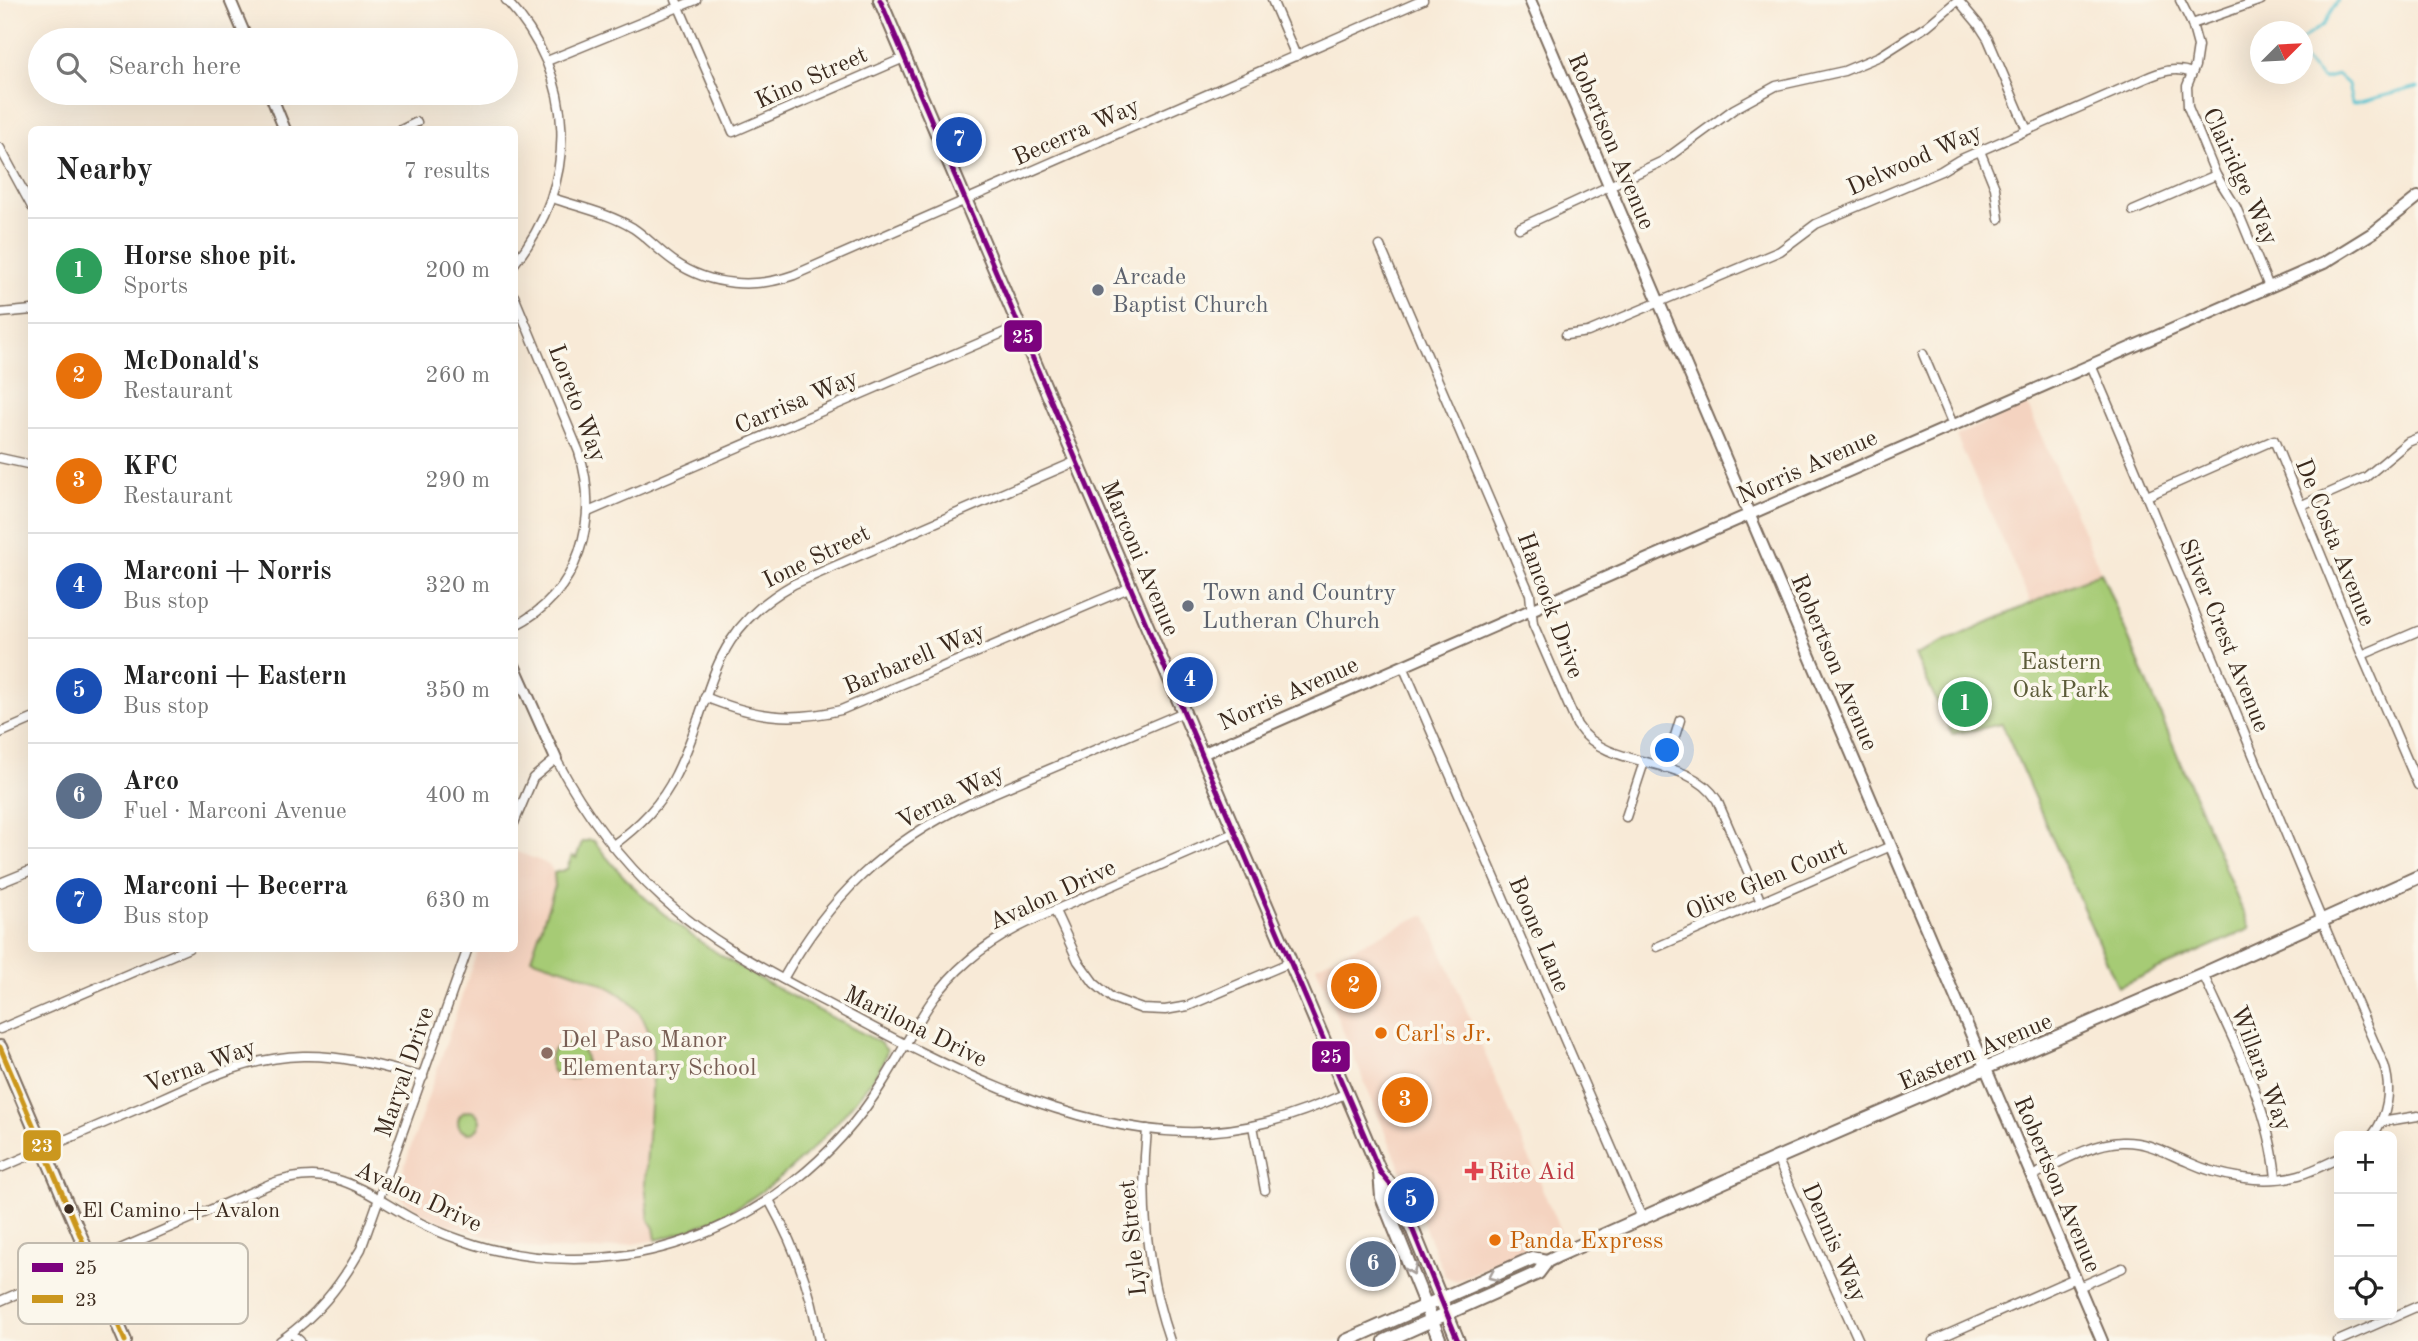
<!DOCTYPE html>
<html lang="en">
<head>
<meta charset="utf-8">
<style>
  body { margin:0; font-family:"Old Standard TT",serif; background:#f6f6f6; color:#222 }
  .controls { position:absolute; right:21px; bottom:21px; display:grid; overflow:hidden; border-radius:10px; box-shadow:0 7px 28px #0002 }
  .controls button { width:63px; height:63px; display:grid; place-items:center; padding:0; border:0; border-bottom:2px solid #e0e0e0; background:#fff; color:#222; font:35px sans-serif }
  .compass { position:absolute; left:2250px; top:21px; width:63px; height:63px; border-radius:50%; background:#fff; box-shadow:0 7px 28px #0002; rotate:66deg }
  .you { position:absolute; left:1668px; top:751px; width:24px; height:24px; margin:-18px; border:5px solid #fff; border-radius:50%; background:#1a73e8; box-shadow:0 0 0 10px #1a73e833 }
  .badge { display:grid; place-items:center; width:46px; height:46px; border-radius:50%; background:#111827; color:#fff; font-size:23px; font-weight:700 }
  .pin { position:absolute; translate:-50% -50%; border:4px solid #fff; box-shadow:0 2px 7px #0006 }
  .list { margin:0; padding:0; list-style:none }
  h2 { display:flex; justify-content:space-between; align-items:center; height:91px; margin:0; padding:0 28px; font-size:30px }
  h2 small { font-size:23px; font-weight:400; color:#767676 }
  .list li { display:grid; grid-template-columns:46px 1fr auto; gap:21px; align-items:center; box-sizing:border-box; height:105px; padding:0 28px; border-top:2px solid #e0e0e0 }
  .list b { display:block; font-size:26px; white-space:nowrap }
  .list p { margin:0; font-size:23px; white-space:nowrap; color:#767676 }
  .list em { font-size:23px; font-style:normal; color:#767676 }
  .icon { flex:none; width:38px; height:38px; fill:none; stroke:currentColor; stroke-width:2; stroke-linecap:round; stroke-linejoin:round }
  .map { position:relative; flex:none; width:2418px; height:1341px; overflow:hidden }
  .search { position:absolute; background:#fff; box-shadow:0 7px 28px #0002; left:28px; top:28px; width:490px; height:77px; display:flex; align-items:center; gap:18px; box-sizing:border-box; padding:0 24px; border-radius:38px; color:#767676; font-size:26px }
  .panel { position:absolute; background:#fff; box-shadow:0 7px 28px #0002; left:28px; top:126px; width:490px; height:826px; border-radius:10px }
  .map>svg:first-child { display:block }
  .built { fill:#f4d3c0 }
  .green { fill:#a6cb74; stroke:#707a49; stroke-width:2 }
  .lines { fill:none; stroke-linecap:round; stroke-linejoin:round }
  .stream { stroke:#57c3d1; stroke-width:2.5 }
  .minor-casing { stroke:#7d6d5f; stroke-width:11 }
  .tertiary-casing { stroke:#7d6d5f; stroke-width:14 }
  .secondary-casing { stroke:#7d6d5f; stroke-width:16 }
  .minor { stroke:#fff; stroke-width:8 }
  .tertiary { stroke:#fff; stroke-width:10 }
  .secondary { stroke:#fff; stroke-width:12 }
  .bus-1-casing { stroke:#fbf7ec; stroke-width:10 }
  .bus-2-casing { stroke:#fbf7ec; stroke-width:10 }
  .bus-1 { stroke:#7c027e; stroke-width:5 }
  .bus-2 { stroke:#cb971e; stroke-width:5 }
  .oneway { stroke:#a79f9a }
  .worship-dot { fill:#6b7280; stroke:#fbf7ec; stroke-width:2.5 }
  .food-dot { fill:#e8710a; stroke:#fbf7ec; stroke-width:2.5 }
  .education-dot { fill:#8d6e63; stroke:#fbf7ec; stroke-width:2.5 }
  .health-dot { fill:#e0444e; stroke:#fbf7ec; stroke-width:2.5 }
  .bus-dot { fill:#3b2a1e; stroke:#fbf7ec; stroke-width:2.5 }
  .labels { text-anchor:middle; stroke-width:7; stroke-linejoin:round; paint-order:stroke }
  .bus-label { font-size:22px; fill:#3b2a1e; stroke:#fbf7ec; text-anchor:start }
  .street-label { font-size:24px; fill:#3b2a1e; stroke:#fbf7ec }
  .worship-label { font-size:24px; fill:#5b616d; stroke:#fbf7ec; text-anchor:start }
  .park-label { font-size:24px; fill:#5b5a38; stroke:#fbf7ec }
  .food-label { font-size:24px; fill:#c56008; stroke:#fbf7ec; text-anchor:start }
  .education-label { font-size:24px; fill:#785e54; stroke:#fbf7ec; text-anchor:start }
  .health-label { font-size:24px; fill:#be3a42; stroke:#fbf7ec; text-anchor:start }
  .key { fill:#fbf7ec; stroke:#c1baae; stroke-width:2 }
  .key-label { font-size:19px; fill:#3b2a1e }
  .line-badge { stroke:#fbf7ec; stroke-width:2.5 }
  .badge-label { font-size:19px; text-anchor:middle; font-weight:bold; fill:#fff }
</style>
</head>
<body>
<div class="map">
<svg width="2418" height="1341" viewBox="0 0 2418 1341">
  <rect width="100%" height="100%" fill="#fbf7ec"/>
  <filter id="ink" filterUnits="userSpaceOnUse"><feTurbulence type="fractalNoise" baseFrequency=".0143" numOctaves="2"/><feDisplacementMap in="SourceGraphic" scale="14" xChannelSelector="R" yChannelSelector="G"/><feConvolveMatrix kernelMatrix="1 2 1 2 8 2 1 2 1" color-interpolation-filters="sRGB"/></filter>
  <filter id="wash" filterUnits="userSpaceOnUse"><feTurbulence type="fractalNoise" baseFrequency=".00686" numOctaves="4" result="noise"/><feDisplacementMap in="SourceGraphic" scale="28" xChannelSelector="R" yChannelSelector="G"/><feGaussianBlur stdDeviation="1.57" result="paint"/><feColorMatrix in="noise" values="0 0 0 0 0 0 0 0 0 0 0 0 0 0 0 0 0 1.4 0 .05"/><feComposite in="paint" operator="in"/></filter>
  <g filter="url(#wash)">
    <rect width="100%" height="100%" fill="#f8ead7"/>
    <g class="built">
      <polygon points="2027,404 2101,572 2031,603 1956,436"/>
      <polygon points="515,851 543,862 550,866 556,877 555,886 531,958 599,982 618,992 637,1010 651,1037 653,1059 645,1184 649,1219 654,1228 656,1240 598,1250 536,1249 510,1244 446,1224 422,1213 395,1194 478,949 514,948"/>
      <polygon points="1422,915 1427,917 1561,1233 1456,1281 1445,1276 1316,966"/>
    </g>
    <g class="green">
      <polygon points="2101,572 2250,929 2118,987 2002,724 1952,734 1915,655"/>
      <path d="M590 840 594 841C667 940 774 986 879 1042L887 1050C884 1067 867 1086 856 1100 805 1164 738 1221 656 1240L654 1228 649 1220 645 1184 653 1058C652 988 585 977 531 958L555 886 554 873 567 869 572 856 576 858 582 842Z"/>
      <circle cx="568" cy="1061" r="18"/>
      <circle cx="469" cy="1122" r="11"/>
    </g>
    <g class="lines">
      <g class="stream">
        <polyline points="2302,39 2323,25 2338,0"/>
        <polyline points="2302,58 2323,79 2338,75 2348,84 2352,104 2418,87"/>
      </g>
    </g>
  </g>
  <g filter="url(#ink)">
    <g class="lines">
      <g class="minor-casing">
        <g id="minor">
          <path d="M506 0C577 76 580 183 514 264"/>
          <polyline points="676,0 733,132 904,58"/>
          <polyline points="1272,0 1296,56"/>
          <polyline points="2180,0 2192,24 2198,46 2195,66 2187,86 2188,107 2216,175 2236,207 2269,287"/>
          <polyline points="2192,24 2261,0"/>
          <polyline points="547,61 696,0"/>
          <polyline points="401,130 417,122"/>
          <polyline points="0,148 32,207"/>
          <polyline points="1980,151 1995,188 1999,219"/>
          <path d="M552 198C579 207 608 213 633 228 648 238 660 252 675 262 710 286 755 289 794 275L1423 0"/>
          <polyline points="2133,211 2216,175"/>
          <polyline points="1519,228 1663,161 1734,109 1776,86 1844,71 1880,56 1927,26 1958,0 1979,25 1988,39 2027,130"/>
          <path d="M1380 246 1530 594 1533 624 1577 725C1609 773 1686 752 1717 800L1761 902"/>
          <path d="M514 296 579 452C600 519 580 593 514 626"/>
          <polyline points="0,313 32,310"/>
          <path d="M1566 335 1588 332 1780 251 1816 224 1941 171 1959 160 2144 79C2160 72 2175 66 2192 73"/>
          <polyline points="1923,354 1953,425"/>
          <path d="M2091 365C2191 597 2282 833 2384 1065 2392 1090 2388 1116 2372 1136"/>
          <polyline points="0,458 32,465"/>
          <polyline points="2147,496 2274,440 2362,655 2418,785"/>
          <polyline points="2302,505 2366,477 2408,442 2418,438"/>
          <polyline points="588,512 1019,326"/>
          <polyline points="2362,655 2418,631"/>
          <polyline points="1403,666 1642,1218"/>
          <path d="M705 697C754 717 790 722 841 710L1131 587"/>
          <polyline points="0,733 32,719"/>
          <polyline points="1665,768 1680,720"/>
          <polyline points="1626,817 1644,762"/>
          <path d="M514 823 533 778 556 759C584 811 618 858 662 898 711 943 769 972 827 1003 935 1061 1058 1128 1183 1132 1242 1134 1294 1117 1347 1093"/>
          <path d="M612 846C639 826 662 804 676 774 716 694 705 634 794 584L1077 461"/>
          <polyline points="0,883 32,870"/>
          <polyline points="1055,911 1078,961 1094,983 1112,998 1142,1009 1165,1010 1188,1006 1291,962"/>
          <polyline points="1657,947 1891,846"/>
          <path d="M2203 974C2233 1040 2269 1105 2276 1178"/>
          <path d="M783 979C829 897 885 843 970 803L1184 712"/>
          <polyline points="0,1029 189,948"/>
          <polyline points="2381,1122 2418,1116"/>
          <polyline points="1253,1126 1265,1190"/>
          <path d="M1147 1129C1140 1201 1146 1272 1170 1341"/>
          <polyline points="1777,1158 1859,1341"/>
          <path d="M0 1168C47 1148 94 1127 142 1107 194 1084 245 1057 303 1056 344 1055 384 1067 423 1077"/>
          <path d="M2032 1176C2059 1163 2091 1143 2122 1142 2147 1141 2166 1153 2188 1162 2221 1177 2264 1185 2299 1175 2313 1171 2326 1164 2339 1158"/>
          <path d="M769 1200C794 1245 812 1290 819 1341"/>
          <polyline points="2079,1287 2122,1268"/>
          <path d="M0 1301 270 1184C331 1162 360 1189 409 1217 425 1226 443 1234 461 1240 528 1264 607 1265 675 1244 762 1217 835 1159 883 1082 912 1037 926 997 968 961 1003 930 1046 914 1088 896 1137 875 1187 854 1236 832"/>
          <polyline points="291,1333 300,1341"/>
          <path d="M280 1341C316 1317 340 1286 361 1249L468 948"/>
          <polyline points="1933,1341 2075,1278"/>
          <polyline points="2338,1341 2418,1306"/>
        </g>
      </g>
      <g class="tertiary-casing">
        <g id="tertiary">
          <polyline points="230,0 247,40"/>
          <polyline points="1530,0 2102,1341"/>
          <polyline points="270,93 285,130"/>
          <polyline points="514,665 556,759"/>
          <polyline points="1202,754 2324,263 2374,232 2418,197"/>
        </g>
      </g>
      <g class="secondary-casing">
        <g id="secondary">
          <polyline points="880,0 1380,1172 1398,1194 1458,1341"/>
          <polyline points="0,1047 125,1341"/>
          <polyline points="1380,1172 1382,1197 1440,1341"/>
          <polyline points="1346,1341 1533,1258 1547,1261"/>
          <polyline points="1385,1341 1538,1273 1547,1261 1559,1255 1777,1158 2203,974 2418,877"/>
        </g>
      </g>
      <use href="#minor" class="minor"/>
      <use href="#tertiary" class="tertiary"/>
      <use href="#secondary" class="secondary"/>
      <g class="bus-1-casing">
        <polyline id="bus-1" points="880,0 1380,1172 1398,1194 1458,1341"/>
      </g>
      <g class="bus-2-casing">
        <polyline id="bus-2" points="0,1047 125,1341"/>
      </g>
      <use href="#bus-1" class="bus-1"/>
      <use href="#bus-2" class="bus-2"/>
    </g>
    <defs><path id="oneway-chevron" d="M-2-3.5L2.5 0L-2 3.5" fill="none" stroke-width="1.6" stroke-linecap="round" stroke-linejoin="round" transform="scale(1.75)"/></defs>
    <g class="oneway">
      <use href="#oneway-chevron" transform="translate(1412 1270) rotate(68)"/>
      <use href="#oneway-chevron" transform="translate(1493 1276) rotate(156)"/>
    </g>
  </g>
  <g class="worship-dot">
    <circle cx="1098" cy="290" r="7"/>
    <circle cx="1188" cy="606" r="7"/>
  </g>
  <g class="food-dot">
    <circle cx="1381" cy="1033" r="7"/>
    <circle cx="1495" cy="1240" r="7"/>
  </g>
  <circle class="education-dot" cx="547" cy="1053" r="7"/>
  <path class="health-dot" d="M1470.5 1160.5h7v7h7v7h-7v7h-7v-7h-7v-7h7z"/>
  <circle class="bus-dot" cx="69" cy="1209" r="6"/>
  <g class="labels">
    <g class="bus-label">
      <text x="82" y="1217">El Camino + Avalon</text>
    </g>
    <g class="street-label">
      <text transform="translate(811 77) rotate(-24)" y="8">Kino Street</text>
      <text transform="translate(1076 131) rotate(-24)" y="8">Becerra Way</text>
      <text transform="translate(1612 141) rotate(67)" y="8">Robertson Avenue</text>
      <text transform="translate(1914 159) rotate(-24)" y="8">Delwood Way</text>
      <text transform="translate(2241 176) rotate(65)" y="8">Clairidge Way</text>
      <text transform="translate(796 401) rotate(-23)" y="8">Carrisa Way</text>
      <text transform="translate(578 403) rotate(69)" y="8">Loreto Way</text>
      <text transform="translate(1807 466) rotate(-24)" y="8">Norris Avenue</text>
      <text transform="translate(2336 542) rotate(68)" y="8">De Costa Avenue</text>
      <text transform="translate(816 556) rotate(-26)" y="8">Ione Street</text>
      <text transform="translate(1141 558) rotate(67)" y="8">Marconi Avenue</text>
      <text transform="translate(1551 605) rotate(70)" y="8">Hancock Drive</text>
      <text transform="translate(2225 635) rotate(68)" y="8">Silver Crest Avenue</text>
      <text transform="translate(914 658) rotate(-23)" y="8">Barbarell Way</text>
      <text transform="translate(1835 662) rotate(67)" y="8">Robertson Avenue</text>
      <text transform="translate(1288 693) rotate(-24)" y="8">Norris Avenue</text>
      <text transform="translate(950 796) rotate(-27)" y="8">Verna Way</text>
      <text transform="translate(1766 879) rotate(-23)" y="8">Olive Glen Court</text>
      <text transform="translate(1052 894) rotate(-25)" y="8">Avalon Drive</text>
      <text transform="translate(1540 934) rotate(67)" y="8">Boone Lane</text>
      <text transform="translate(916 1026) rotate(26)" y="8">Marilona Drive</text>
      <text transform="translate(1975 1051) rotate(-23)" y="8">Eastern Avenue</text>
      <text transform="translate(200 1065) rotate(-20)" y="8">Verna Way</text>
      <text transform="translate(2262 1068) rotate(69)" y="8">Willara Way</text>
      <text transform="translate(404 1072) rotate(-71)" y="8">Maryal Drive</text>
      <text transform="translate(2058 1184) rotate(67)" y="8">Robertson Avenue</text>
      <text transform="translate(419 1196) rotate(25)" y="8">Avalon Drive</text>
      <text transform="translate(1132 1238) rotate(-96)" y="8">Lyle Street</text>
      <text transform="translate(1835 1242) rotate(66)" y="8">Dennis Way</text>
    </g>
    <g class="worship-label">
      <text x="1112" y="284">Arcade<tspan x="1112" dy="28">Baptist Church</tspan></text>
      <text x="1202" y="600">Town and Country<tspan x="1202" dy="28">Lutheran Church</tspan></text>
    </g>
    <g class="park-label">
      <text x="2061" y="669">Eastern<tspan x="2061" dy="28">Oak Park</tspan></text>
    </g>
    <g class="food-label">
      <text x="1395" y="1041">Carl's Jr.</text>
      <text x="1509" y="1248">Panda Express</text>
    </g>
    <g class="education-label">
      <text x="561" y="1047">Del Paso Manor<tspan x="561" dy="28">Elementary School</tspan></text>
    </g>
    <g class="health-label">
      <text x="1488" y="1179">Rite Aid</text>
    </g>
  </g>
  <rect x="18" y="1243" width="230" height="81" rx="10" class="key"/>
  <rect x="32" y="1263" width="31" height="9" fill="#7c027e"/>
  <rect x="32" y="1295" width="31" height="8" fill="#cb971e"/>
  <g class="key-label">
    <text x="75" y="1274">25</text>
    <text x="75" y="1306">23</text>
  </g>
  <g class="line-badge">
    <rect x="1003" y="319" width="40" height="34" rx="7" fill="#7c027e"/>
    <rect x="1311" y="1040" width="40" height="33" rx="7" fill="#7c027e"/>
    <rect x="22" y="1129" width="40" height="33" rx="7" fill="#cb971e"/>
  </g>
  <g class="badge-label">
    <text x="1023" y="343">25</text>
    <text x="1331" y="1063">25</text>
    <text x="42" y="1152">23</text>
  </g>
</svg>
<div class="controls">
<button>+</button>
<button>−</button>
<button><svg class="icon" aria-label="locate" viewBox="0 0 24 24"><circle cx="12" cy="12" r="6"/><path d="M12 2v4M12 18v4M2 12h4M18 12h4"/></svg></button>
</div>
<svg class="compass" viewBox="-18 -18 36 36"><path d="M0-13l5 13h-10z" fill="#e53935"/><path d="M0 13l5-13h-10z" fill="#767676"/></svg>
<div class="you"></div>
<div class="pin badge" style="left:1965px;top:704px;background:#2e9e5b">1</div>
<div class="pin badge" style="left:1354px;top:986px;background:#e8710a">2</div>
<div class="pin badge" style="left:1405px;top:1100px;background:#e8710a">3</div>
<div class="pin badge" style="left:1190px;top:680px;background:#1a4fb4">4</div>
<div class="pin badge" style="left:1411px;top:1200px;background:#1a4fb4">5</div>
<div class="pin badge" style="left:1373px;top:1264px;background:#5c6f8a">6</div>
<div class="pin badge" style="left:959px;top:140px;background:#1a4fb4">7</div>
<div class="search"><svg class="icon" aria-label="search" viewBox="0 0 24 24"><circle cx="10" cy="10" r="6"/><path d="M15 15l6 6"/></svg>Search here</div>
<section class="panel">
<h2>Nearby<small>7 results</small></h2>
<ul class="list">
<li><span class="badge" style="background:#2e9e5b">1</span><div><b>Horse shoe pit.</b><p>Sports</p></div><em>200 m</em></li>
<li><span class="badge" style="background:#e8710a">2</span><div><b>McDonald's</b><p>Restaurant</p></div><em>260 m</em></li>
<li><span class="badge" style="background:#e8710a">3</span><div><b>KFC</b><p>Restaurant</p></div><em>290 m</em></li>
<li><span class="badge" style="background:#1a4fb4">4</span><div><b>Marconi + Norris</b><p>Bus stop</p></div><em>320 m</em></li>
<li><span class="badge" style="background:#1a4fb4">5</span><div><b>Marconi + Eastern</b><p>Bus stop</p></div><em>350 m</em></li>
<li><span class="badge" style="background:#5c6f8a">6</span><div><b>Arco</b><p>Fuel · Marconi Avenue</p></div><em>400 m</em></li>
<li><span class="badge" style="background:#1a4fb4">7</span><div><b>Marconi + Becerra</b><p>Bus stop</p></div><em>630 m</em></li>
</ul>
</section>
</div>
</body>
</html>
